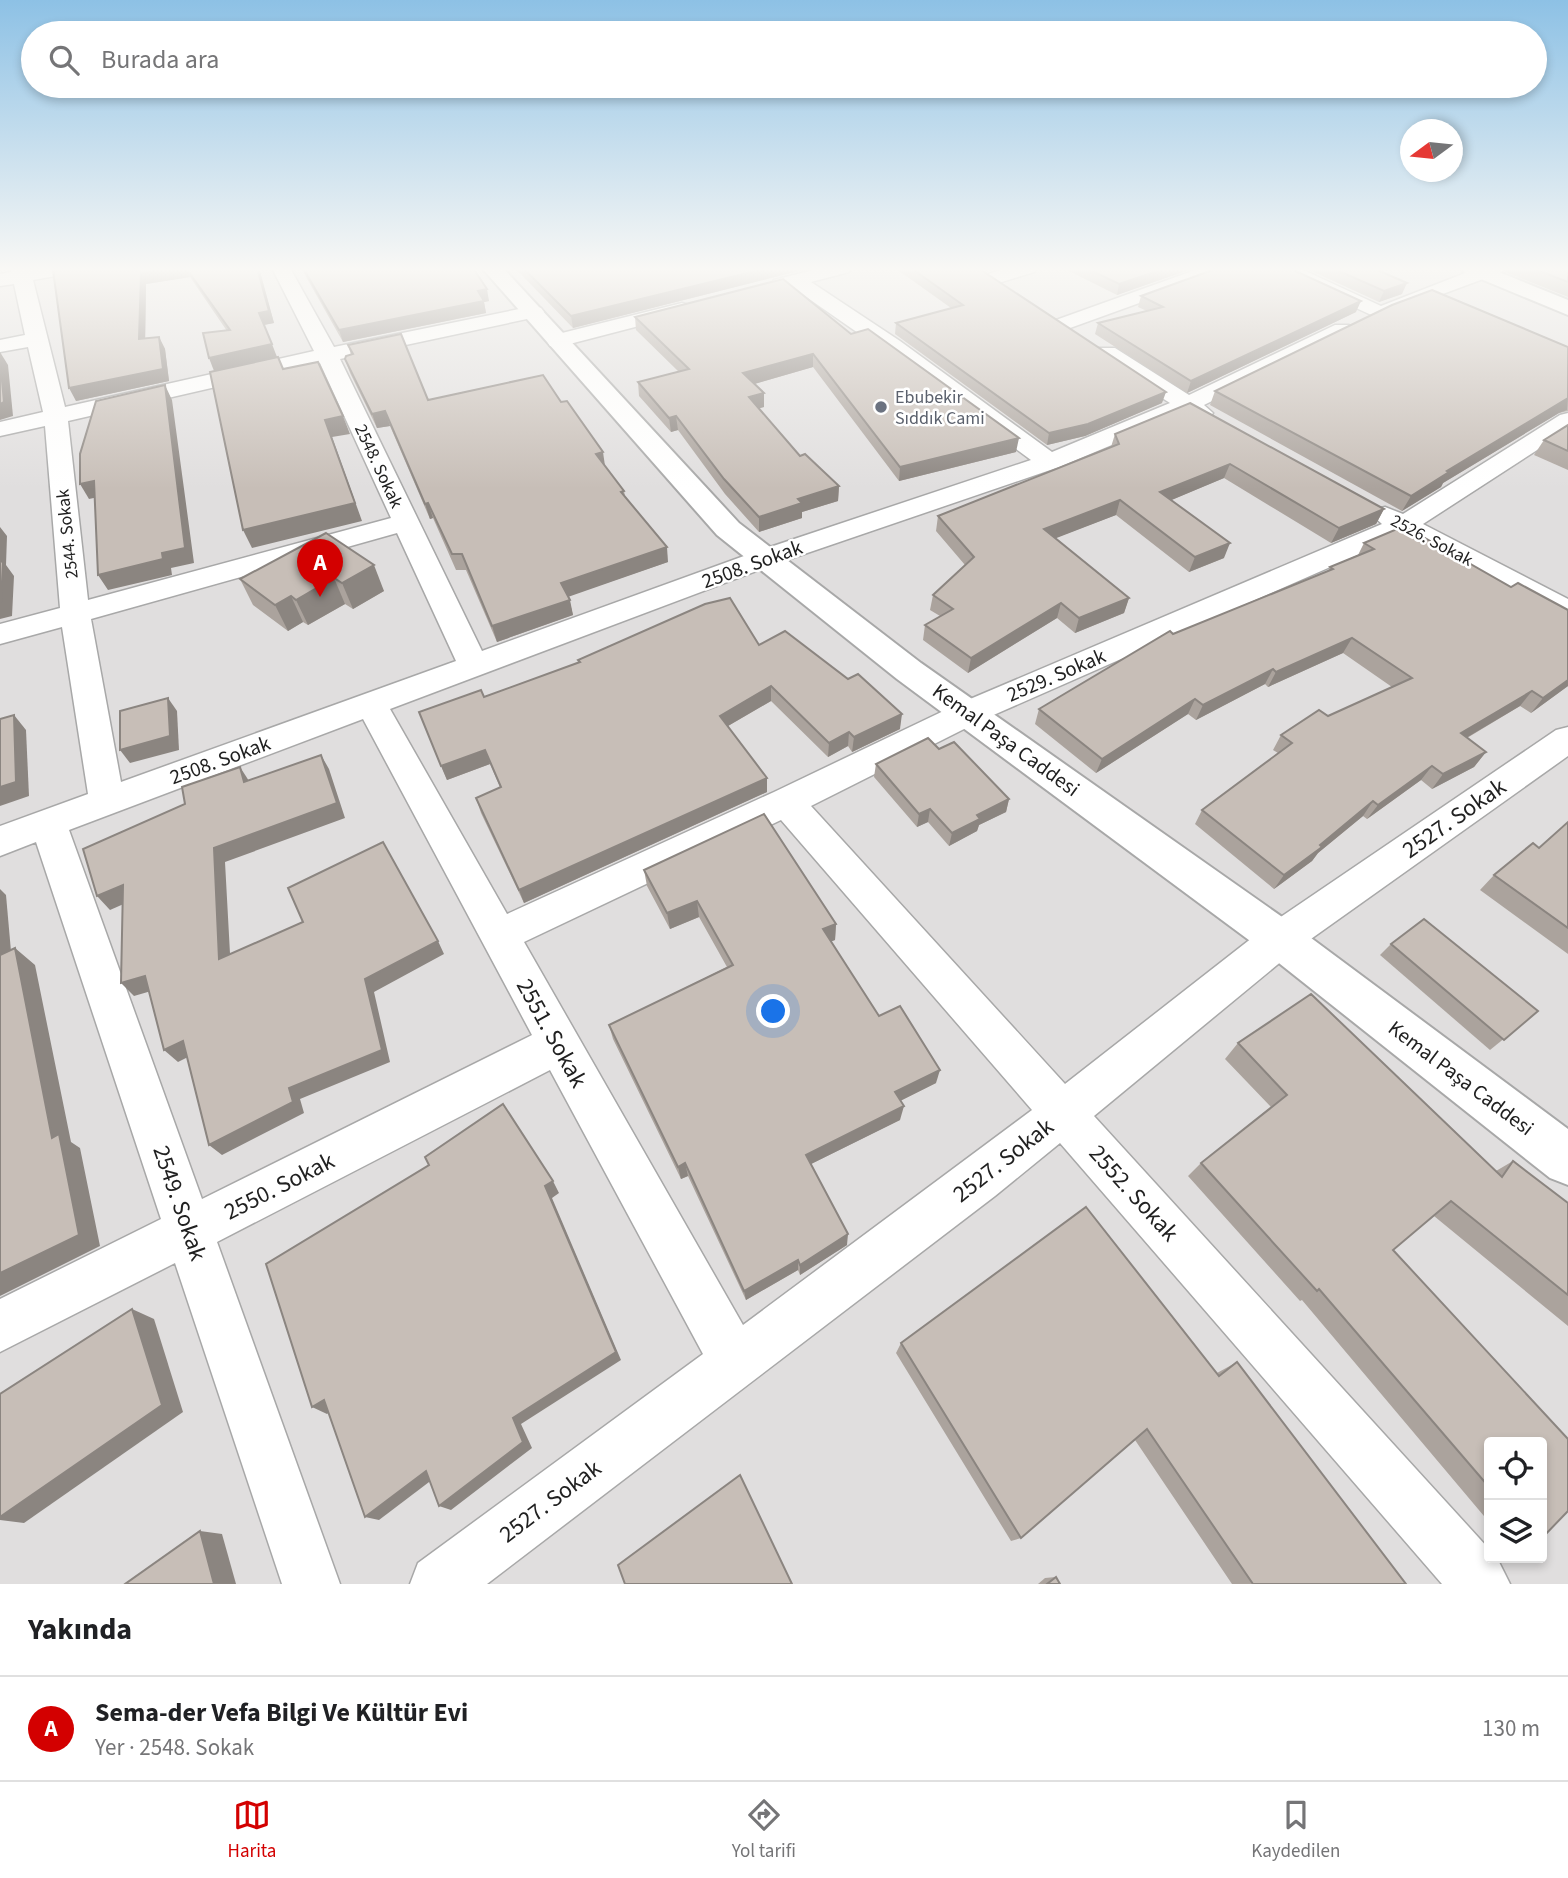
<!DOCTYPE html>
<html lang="tr">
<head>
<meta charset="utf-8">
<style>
  body { margin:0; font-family:"Source Sans 3",sans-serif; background:#f2f2f2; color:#202124 }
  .controls { position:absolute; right:21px; bottom:21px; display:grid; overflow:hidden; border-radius:7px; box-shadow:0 4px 10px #0003 }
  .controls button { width:63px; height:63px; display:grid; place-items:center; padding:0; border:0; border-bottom:2px solid #e0e0e0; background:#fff; color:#202124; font:35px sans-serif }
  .compass { position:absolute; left:1400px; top:119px; width:63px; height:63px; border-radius:50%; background:#fff; box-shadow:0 4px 10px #0003; rotate:255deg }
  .you { position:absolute; left:774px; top:1012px; width:24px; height:24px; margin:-18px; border:5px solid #fff; border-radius:50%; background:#1a73e8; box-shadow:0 0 0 10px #1a73e833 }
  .badge { display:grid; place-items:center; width:46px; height:46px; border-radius:50%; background:#d30000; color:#fff; font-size:23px; font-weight:700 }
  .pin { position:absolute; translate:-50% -58px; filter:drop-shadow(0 2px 4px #0008) }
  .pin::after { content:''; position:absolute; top:37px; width:24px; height:21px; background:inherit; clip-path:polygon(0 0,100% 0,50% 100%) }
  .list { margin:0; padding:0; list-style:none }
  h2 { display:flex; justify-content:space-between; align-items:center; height:91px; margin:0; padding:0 28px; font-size:30px }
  h2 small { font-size:23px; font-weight:400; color:#757577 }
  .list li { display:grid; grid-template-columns:46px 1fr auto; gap:21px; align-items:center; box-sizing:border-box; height:105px; padding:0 28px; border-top:2px solid #e0e0e0 }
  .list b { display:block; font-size:26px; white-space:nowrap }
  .list p { margin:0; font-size:23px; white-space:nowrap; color:#757577 }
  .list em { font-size:23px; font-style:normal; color:#757577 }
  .icon { flex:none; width:38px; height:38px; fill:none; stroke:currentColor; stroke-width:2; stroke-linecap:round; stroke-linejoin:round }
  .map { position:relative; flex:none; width:1568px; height:1584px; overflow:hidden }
  .search { position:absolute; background:#fff; box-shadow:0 4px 10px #0003; left:21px; right:21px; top:21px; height:77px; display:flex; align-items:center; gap:18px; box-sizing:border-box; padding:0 24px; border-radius:38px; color:#757577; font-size:26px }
  .sheet { height:196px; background:#fff }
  nav { display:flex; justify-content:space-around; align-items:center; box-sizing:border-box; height:98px; border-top:2px solid #e0e0e0; background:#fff; font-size:19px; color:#757577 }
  nav a { display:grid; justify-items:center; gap:4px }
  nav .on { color:#d30000 }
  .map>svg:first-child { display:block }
  .residential { fill:#e0dede; fill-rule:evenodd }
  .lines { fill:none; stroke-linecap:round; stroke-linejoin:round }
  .minor-casing { stroke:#a8a8a8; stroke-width:3 }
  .tertiary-casing { stroke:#a8a8a8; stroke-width:4 }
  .minor { fill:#fff; fill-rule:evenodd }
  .tertiary { fill:#fff; fill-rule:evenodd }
  .wall { fill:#aba39d }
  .shaded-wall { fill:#8b8580 }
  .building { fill:#c7beb7; stroke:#8b8580; stroke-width:2 }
  .worship-dot { fill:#6b7280; stroke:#fff; stroke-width:2.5 }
  .labels { text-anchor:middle; stroke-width:5; stroke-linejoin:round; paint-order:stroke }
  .far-worship-label { font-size:18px; fill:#5b616d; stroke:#fff; text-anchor:start }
  .far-street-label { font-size:18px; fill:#212121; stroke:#fff }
  .street-label { font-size:21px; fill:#212121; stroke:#fff }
  .near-street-label { font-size:24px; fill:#212121; stroke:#fff }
</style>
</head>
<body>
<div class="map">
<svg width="1568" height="1584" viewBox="0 0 1568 1584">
  <rect width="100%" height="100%" fill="#f2efe8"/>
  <path class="residential" d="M0 268H1568V1584H0ZM1489 1442H1542V1558H1489Z"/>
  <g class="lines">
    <g class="minor-casing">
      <g id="minor">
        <path d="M11 268H81L78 272 33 280 65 407 314 351 272 268H290L334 347 534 306 541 308 544 312 541 316 340 359 482 651 755 552 1031 460 884 351 792 287 781 290 774 288 771 284 774 280 821 268H851L849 272 811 282 900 341 1052 452 1170 403 1099 358 1096 353 1099 348H1115L1189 395 1335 325H1349L1353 329 1349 333 1204 405 1213 413 1209 418 1201 420 1186 414 1059 467 775 564 390 709 507 914 774 792 956 705 1382 524 1372 515 1376 509 1385 507 1403 514 1560 415 1568 413V430L1423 524 1568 599V621L1558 618 1403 535 980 721 811 806 1065 1084 1266 927 1556 730 1568 727V756L1294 951 1094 1116 1489 1549V1558H1497L1510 1584H1442L1060 1143 995 1196 487 1584H410L418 1563 703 1354 550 1070 217 1242 340 1584H282L175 1263 0 1352V1299L161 1219 36 842 0 856V826L88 794 62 627 0 644V624L60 608 45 426 0 436V422L43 412 28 347 0 352V340L25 335 14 284 0 286V274L11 272ZM320 363 391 518 88 600 68 421ZM397 533 456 661 121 782 91 619ZM363 719 532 1035 202 1199 69 830ZM781 820 1032 1110 743 1325 524 942Z"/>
        <polygon points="1008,268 1037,268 1034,272 992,285 982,279 985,275"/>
        <polygon points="1201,268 1228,268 1225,272 1070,328 1056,328 1053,324 1056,320"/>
        <polygon points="1274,268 1299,268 1381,306 1478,268 1505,268 1502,272 1378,318 1277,272"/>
        <polygon points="682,303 689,305 692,309 689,313 558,347 550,346 547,341 550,336"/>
      </g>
    </g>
    <g class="tertiary-casing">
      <g id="tertiary">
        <polygon points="482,268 503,268 739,523 921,663 1295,926 1568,1129 1568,1185 1550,1178 1265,952 897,679 717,535"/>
        <polygon points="1460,268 1489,268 1568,300 1568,315 1464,272"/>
      </g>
    </g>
    <use href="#minor" class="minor"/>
    <use href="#tertiary" class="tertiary"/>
  </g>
  <g class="wall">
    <polygon points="63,268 259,268 274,323 227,331 190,277 146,284 145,338 159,337 165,349 169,381 76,401"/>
    <polygon points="301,268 473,268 489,301 484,302 486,313 343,342"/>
    <polygon points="515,268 810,268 573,328"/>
    <polygon points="895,268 978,268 1162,403 1085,436 1047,445 895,334 896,323 951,308"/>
    <polygon points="1063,268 1194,268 1117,295"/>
    <polygon points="1305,268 1373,268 1402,294 1379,302"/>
    <polygon points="1505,268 1568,268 1568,297 1505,272"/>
    <polygon points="1141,296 1356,312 1187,393 1095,334 1098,323 1147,311 1138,307"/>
    <polygon points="635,317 851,334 1016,452 899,481 813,367 754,384 764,407 759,408 800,456 839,486 838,501 802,512 802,518 759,532 725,494 678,430 671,432 639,396 638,382 679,372 636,330"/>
    <polygon points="348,345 428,400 561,402 605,466 624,491 625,496 668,562 568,596 573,615 497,642 466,570 456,570 433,518 430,519 390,426 377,428 350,373 345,359 351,355"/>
    <polygon points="1568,347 1568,411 1559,413 1443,483 1441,487 1402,511 1210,405 1215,391"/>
    <polygon points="1190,403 1384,509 1376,524 1331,543 1224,478 1171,500 1224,558 1189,572 1116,515 1055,538 1129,598 1124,613 1075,633 1057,618 968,673 923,640 925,625 940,616 930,610 933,595 965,565 936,531 938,516 1111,447 1115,434"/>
    <polygon points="1568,425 1568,470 1534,455 1544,440"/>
    <polygon points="326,533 384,591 353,609 345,604 308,625 303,622 288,631 253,605 240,579"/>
    <polygon points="1364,543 1511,587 1568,610 1568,686 1531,713 1520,706 1467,738 1486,752 1474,767 1432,789 1421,780 1367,819 1363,816 1318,853 1312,861 1274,889 1195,824 1202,810 1278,753 1273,750 1281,735 1328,716 1392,687 1343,653 1268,687 1265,684 1196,720 1188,714 1096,773 1035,724 1039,709 1173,634 1328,571 1330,567 1358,555"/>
    <polygon points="759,645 900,729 852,752 848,746 828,757 771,701 728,726 767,778 767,792 524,903 481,813 476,798 500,787 490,764 447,780 419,712 484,697 579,663 578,660"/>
    <polygon points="939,749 1009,799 1006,812 979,825 977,831 949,846 928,822 917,827 874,777 876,764"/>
    <polygon points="1568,822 1568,954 1480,890 1494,875 1539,848"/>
    <polygon points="644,870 836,924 835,940 831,941 879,1016 936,1083 900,1101 900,1120 811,1164 847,1245 800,1275 798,1270 746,1300 688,1176 681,1179 613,1039 609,1025 727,967 699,917 670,929 647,886"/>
    <polygon points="1391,944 1538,1011 1490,1050 1380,955"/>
    <polygon points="1238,1043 1496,1171 1513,1161 1568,1203 1568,1326 1434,1216 1393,1250 1489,1442 1489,1522 1302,1300 1300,1301 1188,1176 1201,1163 1271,1107 1225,1059"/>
    <polygon points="901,1343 1217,1373 1237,1362 1406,1584 1232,1584 1135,1440 1021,1538 1011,1541 896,1353"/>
    <polygon points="1056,1577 1060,1584 1038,1584 1045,1578"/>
  </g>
  <g class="shaded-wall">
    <polygon points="171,268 186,268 190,277 146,284 145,351 139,339 141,273"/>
    <polygon points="257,268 259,268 274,323 264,325 259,313"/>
    <polygon points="768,268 810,268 573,328 571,316"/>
    <polygon points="1167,268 1194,268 1117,295 1119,284"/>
    <polygon points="1407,283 1402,294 1379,302 1384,291"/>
    <polygon points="487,289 489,301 484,302 486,313 343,342 339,330"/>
    <polygon points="1361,301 1356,312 1187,393 1191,381"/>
    <polygon points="159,337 165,349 169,381 76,401 69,388"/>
    <polygon points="272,344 277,357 214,371 209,358"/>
    <polygon points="0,352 8,365 13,416 0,420"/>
    <polygon points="813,354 813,367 744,387 743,373"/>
    <polygon points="165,385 172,400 194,563 171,568 172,575 108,590 98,575 162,553"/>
    <polygon points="1166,392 1162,403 1085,436 1047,445 1049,433"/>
    <polygon points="764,393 764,407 749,411 749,397"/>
    <polygon points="1568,398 1567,410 1559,413 1443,483 1441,487 1402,511 1411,496 1447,471"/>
    <polygon points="385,411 390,426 377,428 372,414"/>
    <polygon points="343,416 350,434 332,437 362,521 252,548 243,530 325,420"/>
    <polygon points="676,416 678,430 671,432 669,418"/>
    <polygon points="1019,438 1016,452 899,481 900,467"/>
    <polygon points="603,452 605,466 596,454"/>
    <polygon points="1230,464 1224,478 1155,507 1160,492"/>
    <polygon points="94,481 103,496 89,499 80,484"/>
    <polygon points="839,486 838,501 802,512 802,518 759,532 759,517 798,499"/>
    <polygon points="1120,500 1116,515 1041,544 1044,529"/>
    <polygon points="428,503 433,518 430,519 425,504"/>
    <polygon points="1384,509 1376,524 1331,543 1339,528"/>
    <polygon points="0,527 7,536 6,565 14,576 12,616 0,619"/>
    <polygon points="1230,543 1224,558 1189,572 1195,557"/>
    <polygon points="667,547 668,562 565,598 561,583"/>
    <polygon points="374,565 384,591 353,609 342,583"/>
    <polygon points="334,578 345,604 308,625 296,600"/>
    <polygon points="291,596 303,622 288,631 275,605"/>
    <polygon points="1129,598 1124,613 1075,633 1079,618"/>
    <polygon points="570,600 573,615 497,642 492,626"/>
    <polygon points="1061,603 1057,618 968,673 971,658"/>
    <polygon points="1352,638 1343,653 1268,687 1276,672"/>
    <polygon points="1273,669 1265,684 1196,720 1203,705"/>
    <polygon points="1568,680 1568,686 1531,713 1543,698"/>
    <polygon points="771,686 771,701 721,730 720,716"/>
    <polygon points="1532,691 1520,706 1449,748 1461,733"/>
    <polygon points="168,698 177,711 179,750 130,763 120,750"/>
    <polygon points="1195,699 1188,714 1096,773 1102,759"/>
    <polygon points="902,714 900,729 852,752 854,737"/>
    <polygon points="14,715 26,730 29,796 0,806 0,787"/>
    <polygon points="849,732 848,746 828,757 829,743"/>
    <polygon points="485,750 490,764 447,780 441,766"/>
    <polygon points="1486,752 1474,767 1432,789 1443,774"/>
    <polygon points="321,755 329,769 345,818 225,862 231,972 219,959 214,848"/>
    <polygon points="1432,766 1421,780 1367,819 1378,805"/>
    <polygon points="240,767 249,781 244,782"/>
    <polygon points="767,778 767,792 524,903 519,890"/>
    <polygon points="1009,799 1006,812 979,825 977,831 949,846 952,833 977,815"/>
    <polygon points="1373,801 1363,816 1318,853 1312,861 1274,889 1284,875"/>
    <polygon points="930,809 928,822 917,827 919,814"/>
    <polygon points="123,885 135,899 110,910 97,896"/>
    <polygon points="0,889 6,895 13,974 0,963"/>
    <polygon points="697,901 699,917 670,929 667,913"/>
    <polygon points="836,924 835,940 822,945 823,929"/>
    <polygon points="438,941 444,954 374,992 390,1062 300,1099 304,1113 222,1155 209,1145 289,1088 365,979"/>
    <polygon points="15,948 35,965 71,1142 80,1148 100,1246 0,1296 0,1273 52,1138"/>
    <polygon points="145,976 158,989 134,996 121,983"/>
    <polygon points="183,1041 196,1053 178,1062 164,1050"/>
    <polygon points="940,1070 936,1083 892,1105 895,1092"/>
    <polygon points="904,1106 900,1120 805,1167 806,1155"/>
    <polygon points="685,1163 688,1176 681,1179 678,1167"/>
    <polygon points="553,1181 559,1193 552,1198 621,1360 521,1424 532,1448 451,1510 439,1506 513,1418 545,1186"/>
    <polygon points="848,1234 847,1245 800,1275 800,1265"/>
    <polygon points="798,1260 798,1270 746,1300 744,1291"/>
    <polygon points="132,1309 154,1319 183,1412 24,1523 0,1520 0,1517"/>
    <polygon points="324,1400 338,1406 327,1414 312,1407"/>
    <polygon points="426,1471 437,1476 379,1520 365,1517"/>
    <polygon points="200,1531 222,1534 236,1584 214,1584"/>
  </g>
  <g class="building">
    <polygon points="63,268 171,268 141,273 139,339 159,337 163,369 69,388 53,270"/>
    <polygon points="186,268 257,268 269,311 259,313 272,344 209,358 203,333 230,330"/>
    <polygon points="303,268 473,268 487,289 478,291 484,301 339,330"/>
    <polygon points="523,268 768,268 571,316"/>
    <polygon points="911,268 978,268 1166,392 1088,424 1049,433 896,323 963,305"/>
    <polygon points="1086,268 1167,268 1119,284"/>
    <polygon points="1218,268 1289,268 1361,301 1191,381 1098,323 1163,307 1141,296"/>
    <polygon points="1332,268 1373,268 1407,283 1384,291"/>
    <polygon points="1532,268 1568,268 1568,282"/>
    <polygon points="783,279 851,334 868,329 1019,438 900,467 813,354 743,373 764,393 749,397 800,456 805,454 839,486 798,499 802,503 759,517 724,479 676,416 669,418 638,382 689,369 635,317"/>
    <polygon points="1432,290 1568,347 1568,398 1447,471 1449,472 1411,496 1215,391 1392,305"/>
    <polygon points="401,334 428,400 543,375 561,402 567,401 603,452 596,454 624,491 621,492 667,547 561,583 570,600 492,626 462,554 452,554 428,503 425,504 385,411 372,414 345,359 346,356 353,354 348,345"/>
    <polygon points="278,357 283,369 318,362 343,416 325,420 355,503 243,530 210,372"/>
    <polygon points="0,360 4,402 0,404"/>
    <polygon points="165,385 185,548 162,553 163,559 98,575 94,481 80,484 80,454 96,401"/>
    <polygon points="1190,403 1384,509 1339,528 1230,464 1160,492 1230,543 1195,557 1120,500 1044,529 1129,598 1079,618 1061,603 971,658 925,625 953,609 933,595 974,557 938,516 1119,444 1115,434"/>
    <polygon points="1568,425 1568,451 1544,440"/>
    <polygon points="1404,526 1511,587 1518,583 1568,610 1568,680 1543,698 1532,691 1461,733 1486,752 1443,774 1432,766 1378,805 1373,801 1320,845 1322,847 1284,875 1202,810 1292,743 1281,735 1319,710 1328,716 1412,678 1352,638 1276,672 1273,669 1203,705 1195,699 1102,759 1039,709 1170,631 1173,634 1333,569 1330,567 1374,549 1364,543"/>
    <polygon points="326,533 374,565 342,583 334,578 296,600 291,596 275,605 240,579"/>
    <polygon points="3,561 1,602 0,602 0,562"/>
    <polygon points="730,598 759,645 785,631 848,679 858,674 902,714 854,737 849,732 829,743 771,686 720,716 767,778 519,890 476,798 501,787 485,750 441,766 419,712 481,690 484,697 580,662 578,660 705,604"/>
    <polygon points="168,698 170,736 120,750 120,711"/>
    <polygon points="14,715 16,782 0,787 0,719"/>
    <polygon points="928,738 939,749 954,742 1009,799 977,815 980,819 952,833 930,809 919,814 876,764"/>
    <polygon points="321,755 337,803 214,848 219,959 303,922 288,888 383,842 438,941 365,979 382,1050 289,1088 293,1102 209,1145 183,1041 164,1050 145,976 121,983 123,885 97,896 83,849 185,804 182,787 240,767 244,782"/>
    <polygon points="764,814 836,924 823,929 879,1016 900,1006 940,1070 895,1092 904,1106 806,1155 848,1234 800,1265 798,1260 744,1291 685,1163 678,1167 609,1025 733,965 697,901 667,913 644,870"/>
    <polygon points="1568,822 1568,928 1494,875 1533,843 1539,848"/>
    <polygon points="1424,919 1538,1011 1504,1040 1391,944"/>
    <polygon points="15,948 52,1138 59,1134 79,1235 0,1273 0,955"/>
    <polygon points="1311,994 1502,1177 1513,1161 1568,1203 1568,1295 1451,1201 1393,1250 1568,1439 1568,1511 1542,1538 1542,1442 1489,1442 1489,1487 1319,1289 1317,1291 1201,1163 1287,1095 1238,1043"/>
    <polygon points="503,1104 553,1181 545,1186 616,1352 513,1418 523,1442 439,1506 426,1471 365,1517 324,1400 312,1407 266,1264 429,1165 425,1157"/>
    <polygon points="1086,1207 1219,1376 1237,1362 1406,1584 1253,1584 1147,1429 1021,1538 901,1343"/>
    <polygon points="132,1309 162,1405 0,1517 0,1394"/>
    <polygon points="740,1475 792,1584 625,1584 618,1565"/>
    <polygon points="200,1531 214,1584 125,1584"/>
    <polygon points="1056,1577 1060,1584 1047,1584"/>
  </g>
  <linearGradient id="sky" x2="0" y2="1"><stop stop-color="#8dc1e5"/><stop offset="0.55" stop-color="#f9f8f5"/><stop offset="1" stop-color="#f9f8f5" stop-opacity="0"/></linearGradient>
  <rect width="1568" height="489" fill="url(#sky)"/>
  <circle class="worship-dot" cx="881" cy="407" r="7"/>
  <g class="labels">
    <g class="far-worship-label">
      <text x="895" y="403">Ebubekir<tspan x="895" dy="21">Sıddık Cami</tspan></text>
    </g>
    <g class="far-street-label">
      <text transform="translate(379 466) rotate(65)" y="6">2548. Sokak</text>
      <text transform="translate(67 534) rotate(-96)" y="6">2544. Sokak</text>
      <text transform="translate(1432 540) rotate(28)" y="6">2526. Sokak</text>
    </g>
    <g class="street-label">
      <text transform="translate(752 564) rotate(-20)" y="7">2508. Sokak</text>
      <text transform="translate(1056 675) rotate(-23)" y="7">2529. Sokak</text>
      <text transform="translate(1006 740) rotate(36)" y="7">Kemal Paşa Caddesi</text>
      <text transform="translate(220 760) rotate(-20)" y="7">2508. Sokak</text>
      <text transform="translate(1461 1078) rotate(37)" y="7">Kemal Paşa Caddesi</text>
    </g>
    <g class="near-street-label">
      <text transform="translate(1454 818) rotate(-35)" y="8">2527. Sokak</text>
      <text transform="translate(552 1033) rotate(61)" y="8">2551. Sokak</text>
      <text transform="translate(1003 1160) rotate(-38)" y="8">2527. Sokak</text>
      <text transform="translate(279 1186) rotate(-27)" y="8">2550. Sokak</text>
      <text transform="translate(1134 1193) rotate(48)" y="8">2552. Sokak</text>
      <text transform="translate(180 1203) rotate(71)" y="8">2549. Sokak</text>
      <text transform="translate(550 1501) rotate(-37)" y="8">2527. Sokak</text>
    </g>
  </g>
</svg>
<div class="controls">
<button><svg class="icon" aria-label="locate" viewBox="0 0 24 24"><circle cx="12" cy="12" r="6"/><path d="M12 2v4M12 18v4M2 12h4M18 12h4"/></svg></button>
<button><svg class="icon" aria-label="layers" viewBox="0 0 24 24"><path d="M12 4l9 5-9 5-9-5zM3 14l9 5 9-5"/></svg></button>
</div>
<svg class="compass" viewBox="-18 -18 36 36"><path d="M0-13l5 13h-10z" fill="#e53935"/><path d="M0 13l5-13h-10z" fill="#757577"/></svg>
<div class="you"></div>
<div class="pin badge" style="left:320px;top:597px">A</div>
<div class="search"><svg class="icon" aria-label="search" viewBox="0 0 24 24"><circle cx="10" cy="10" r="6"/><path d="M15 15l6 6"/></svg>Burada ara</div>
</div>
<section class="sheet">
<h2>Yakında<small></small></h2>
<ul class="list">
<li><span class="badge">A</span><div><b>Sema-der Vefa Bilgi Ve Kültür Evi</b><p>Yer · 2548. Sokak</p></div><em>130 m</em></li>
</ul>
</section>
<nav>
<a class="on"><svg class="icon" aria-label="map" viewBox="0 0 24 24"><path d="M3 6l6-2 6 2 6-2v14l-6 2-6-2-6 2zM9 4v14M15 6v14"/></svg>Harita</a>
<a><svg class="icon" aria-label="directions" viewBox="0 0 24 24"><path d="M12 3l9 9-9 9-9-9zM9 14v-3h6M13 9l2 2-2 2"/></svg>Yol tarifi</a>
<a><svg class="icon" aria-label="saved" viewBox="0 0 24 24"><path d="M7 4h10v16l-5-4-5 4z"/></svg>Kaydedilen</a>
</nav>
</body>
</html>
